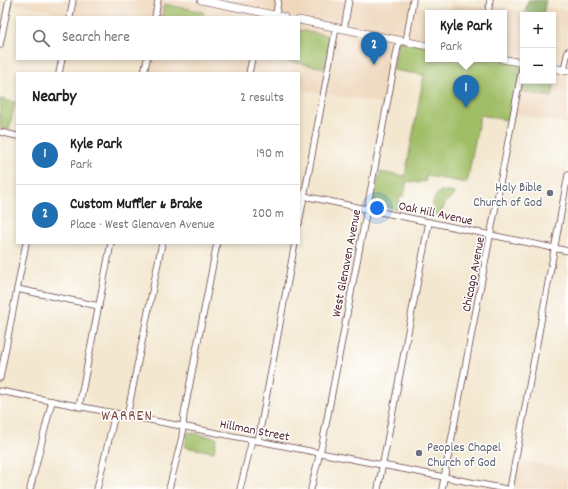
<!DOCTYPE html>
<html lang="en">
<head>
<meta charset="utf-8">
<style>
  body { margin:0; font-family:Dekko,sans-serif; background:#f2f2f2; color:#222 }
  .controls { position:absolute; right:12px; top:12px; display:grid; overflow:hidden; border-radius:0px; box-shadow:0 2px 6px #0003 }
  .controls button { width:36px; height:36px; display:grid; place-items:center; padding:0; border:0; border-bottom:1px solid #e0e0e0; background:#fff; color:#222; font:20px sans-serif }
  .you { position:absolute; left:377px; top:208px; width:14px; height:14px; margin:-10px; border:3px solid #fff; border-radius:50%; background:#1a73e8; box-shadow:0 0 0 6px #1a73e833 }
  .badge { display:grid; place-items:center; width:26px; height:26px; border-radius:50%; background:#1f6fb2; color:#fff; font-size:13px; font-weight:700 }
  .pin { position:absolute; translate:-50% -33px; filter:drop-shadow(0 1px 2px #0008) }
  .pin::after { content:''; position:absolute; top:21px; width:14px; height:12px; background:inherit; clip-path:polygon(0 0,100% 0,50% 100%) }
  .popup { position:absolute; left:425px; top:10px; width:82px; height:52px; box-sizing:border-box; display:grid; place-content:center; border-radius:0px; background:#fff; filter:drop-shadow(0 1px 3px #0005); font-size:13px; white-space:nowrap; color:#767676 }
  .popup b { font-size:15px; color:#222 }
  .popup::after { content:''; position:absolute; left:50%; top:100%; margin-left:-8px; border:8px solid transparent; border-top-color:#fff }
  .list { margin:0; padding:0; list-style:none }
  h2 { display:flex; justify-content:space-between; align-items:center; height:52px; margin:0; padding:0 16px; font-size:17px }
  h2 small { font-size:13px; font-weight:400; color:#767676 }
  .list li { display:grid; grid-template-columns:26px 1fr auto; gap:12px; align-items:center; box-sizing:border-box; height:60px; padding:0 16px; border-top:1px solid #e0e0e0 }
  .list b { display:block; font-size:15px; white-space:nowrap }
  .list p { margin:0; font-size:13px; white-space:nowrap; color:#767676 }
  .list em { font-size:13px; font-style:normal; color:#767676 }
  .icon { flex:none; width:22px; height:22px; fill:none; stroke:currentColor; stroke-width:2; stroke-linecap:round; stroke-linejoin:round }
  .map { position:relative; flex:none; width:568px; height:489px; overflow:hidden }
  .search { position:absolute; background:#fff; box-shadow:0 2px 6px #0003; left:16px; top:16px; width:284px; height:44px; display:flex; align-items:center; gap:10px; box-sizing:border-box; padding:0 14px; border-radius:0px; color:#767676; font-size:15px }
  .panel { position:absolute; background:#fff; box-shadow:0 2px 6px #0003; left:16px; top:72px; width:284px; height:172px; border-radius:0px }
  .map>svg:first-child { display:block }
  .built { fill:#eed7bb; fill-rule:evenodd }
  .green { fill:#a0be66; stroke:#756e48 }
  .forest { fill:#80a55b; stroke:#656243 }
  .lines { fill:none; stroke-linecap:round; stroke-linejoin:round }
  .minor-casing { stroke:#633d44; stroke-width:7 }
  .major-casing { stroke:#633d44; stroke-width:8 }
  .minor { stroke:#fff; stroke-width:5.5 }
  .major { stroke:#fff; stroke-width:7 }
  .worship-dot { fill:#6b7280; stroke:#fff; stroke-width:1.5 }
  .labels { text-anchor:middle; stroke-width:3; stroke-linejoin:round; paint-order:stroke }
  .worship-label { font-size:13px; fill:#5b616d; stroke:#fff; text-anchor:end }
  .street-label { font-size:13px; fill:#4a1f2b; stroke:#fff }
  .quarter-label { font-size:15px; letter-spacing:1px; fill:#7c4940; stroke:#fff }
</style>
</head>
<body>
<div class="map">
<svg width="568" height="489" viewBox="0 0 568 489">
  <rect width="100%" height="100%" fill="#fff"/>
  <filter id="ink" filterUnits="userSpaceOnUse"><feTurbulence type="fractalNoise" baseFrequency=".025" numOctaves="2"/><feDisplacementMap in="SourceGraphic" scale="8" xChannelSelector="R" yChannelSelector="G"/><feConvolveMatrix kernelMatrix="1 2 1 2 8 2 1 2 1" color-interpolation-filters="sRGB"/></filter>
  <filter id="wash" filterUnits="userSpaceOnUse"><feTurbulence type="fractalNoise" baseFrequency=".012" numOctaves="4" result="noise"/><feDisplacementMap in="SourceGraphic" scale="16" xChannelSelector="R" yChannelSelector="G"/><feGaussianBlur stdDeviation="0.9" result="paint"/><feColorMatrix in="noise" values="0 0 0 0 0 0 0 0 0 0 0 0 0 0 0 0 0 1.4 0 .05"/><feComposite in="paint" operator="in"/></filter>
  <g filter="url(#wash)">
    <rect width="100%" height="100%" fill="#f3e7cf"/>
    <g class="built">
      <path d="M0 0H339L349 2V0H413V5L449 12 451 3 488 9 489 5 542 15 544 6 568 11V124L513 114 424 75 393 70 386 105 299 89V73H144L147 59H299V17H70V15ZM428 13H504V59H428ZM523 15H553V81H523Z"/>
      <polygon points="514,460 568,469 568,489 510,489"/>
    </g>
    <g class="green">
      <polygon points="164,4 204,12 203,17 162,17"/>
      <polygon points="299,30 330,36 324,68 278,59 299,59"/>
      <polygon points="399,41 428,46 428,59 502,59 523,63 512,121 480,115 467,183 426,176 425,182 420,181 419,183 407,181 404,196 400,196 398,209 373,205 380,172 405,176 424,75 393,70"/>
      <polygon points="553,79 555,79 552,97 523,92 525,81 553,81"/>
      <polygon points="0,99 15,102 9,130 0,128"/>
      <path d="M441 191 456 193 446 202 438 219C431 209 430 199 441 191Z"/>
      <polygon points="188,432 217,438 214,452 185,447"/>
    </g>
    <polygon class="forest" points="528,0 546,0 543,15 525,12"/>
  </g>
  <g filter="url(#ink)">
    <g class="lines">
      <g class="minor-casing">
        <g id="minor">
          <polyline points="488,13 490,0"/>
          <polyline points="276,15 278,0"/>
          <polyline points="70,17 73,0"/>
          <polyline points="155,17 158,0"/>
          <polyline points="344,29 349,0"/>
          <polyline points="406,42 413,0"/>
          <polyline points="0,45 9,0"/>
          <polyline points="564,70 568,51"/>
          <polyline points="59,73 62,59"/>
          <polyline points="144,73 147,59"/>
          <polyline points="249,73 252,59"/>
          <polyline points="0,132 17,136"/>
          <polyline points="299,195 568,251"/>
          <polyline points="299,223 336,28"/>
          <polyline points="17,289 99,306"/>
          <polyline points="0,378 26,243"/>
          <polyline points="0,391 506,489"/>
          <polyline points="79,407 111,243"/>
          <polyline points="127,416 162,243"/>
          <polyline points="258,441 295,243"/>
          <polyline points="30,489 52,401"/>
          <polyline points="97,489 115,414"/>
          <polyline points="169,489 182,437 184,414 217,243"/>
          <polyline points="240,489 252,440"/>
          <polyline points="311,489 323,440 399,41"/>
          <polyline points="378,489 429,222"/>
          <polyline points="442,489 523,63"/>
          <polyline points="510,489 568,175"/>
        </g>
      </g>
      <g class="major-casing">
        <g id="major">
          <polyline points="201,0 284,17"/>
          <polyline points="299,20 428,46"/>
          <polyline points="502,59 523,63"/>
          <polyline points="553,68 568,71"/>
        </g>
      </g>
      <use href="#minor" class="minor"/>
      <use href="#major" class="major"/>
    </g>
  </g>
  <g class="worship-dot">
    <circle cx="550" cy="193" r="4"/>
    <circle cx="419" cy="453" r="4"/>
  </g>
  <g class="labels">
    <g class="worship-label">
      <text x="542" y="191">Holy Bible<tspan x="542" dy="15">Church of God</tspan></text>
      <text x="427" y="451" text-anchor="start">Peoples Chapel<tspan x="427" dy="15">Church of God</tspan></text>
    </g>
    <g class="street-label">
      <text transform="translate(436 212) rotate(12)" y="5">Oak Hill Avenue</text>
      <text transform="translate(345 263) rotate(-79)" y="5">West Glenaven Avenue</text>
      <text transform="translate(472 274) rotate(-79)" y="5">Chicago Avenue</text>
      <text transform="translate(255 429) rotate(11)" y="5">Hillman Street</text>
    </g>
    <g class="quarter-label">
      <text x="127" y="420">WARREN</text>
    </g>
  </g>
</svg>
<div class="controls">
<button>+</button>
<button>−</button>
</div>
<div class="you"></div>
<div class="pin badge" style="left:466px;top:108px">1</div>
<div class="popup"><b>Kyle Park</b>Park</div>
<div class="pin badge" style="left:374px;top:65px">2</div>
<div class="search"><svg class="icon" aria-label="search" viewBox="0 0 24 24"><circle cx="10" cy="10" r="6"/><path d="M15 15l6 6"/></svg>Search here</div>
<section class="panel">
<h2>Nearby<small>2 results</small></h2>
<ul class="list">
<li><span class="badge">1</span><div><b>Kyle Park</b><p>Park</p></div><em>190 m</em></li>
<li><span class="badge">2</span><div><b>Custom Muffler &amp; Brake</b><p>Place · West Glenaven Avenue</p></div><em>200 m</em></li>
</ul>
</section>
</div>
</body>
</html>
